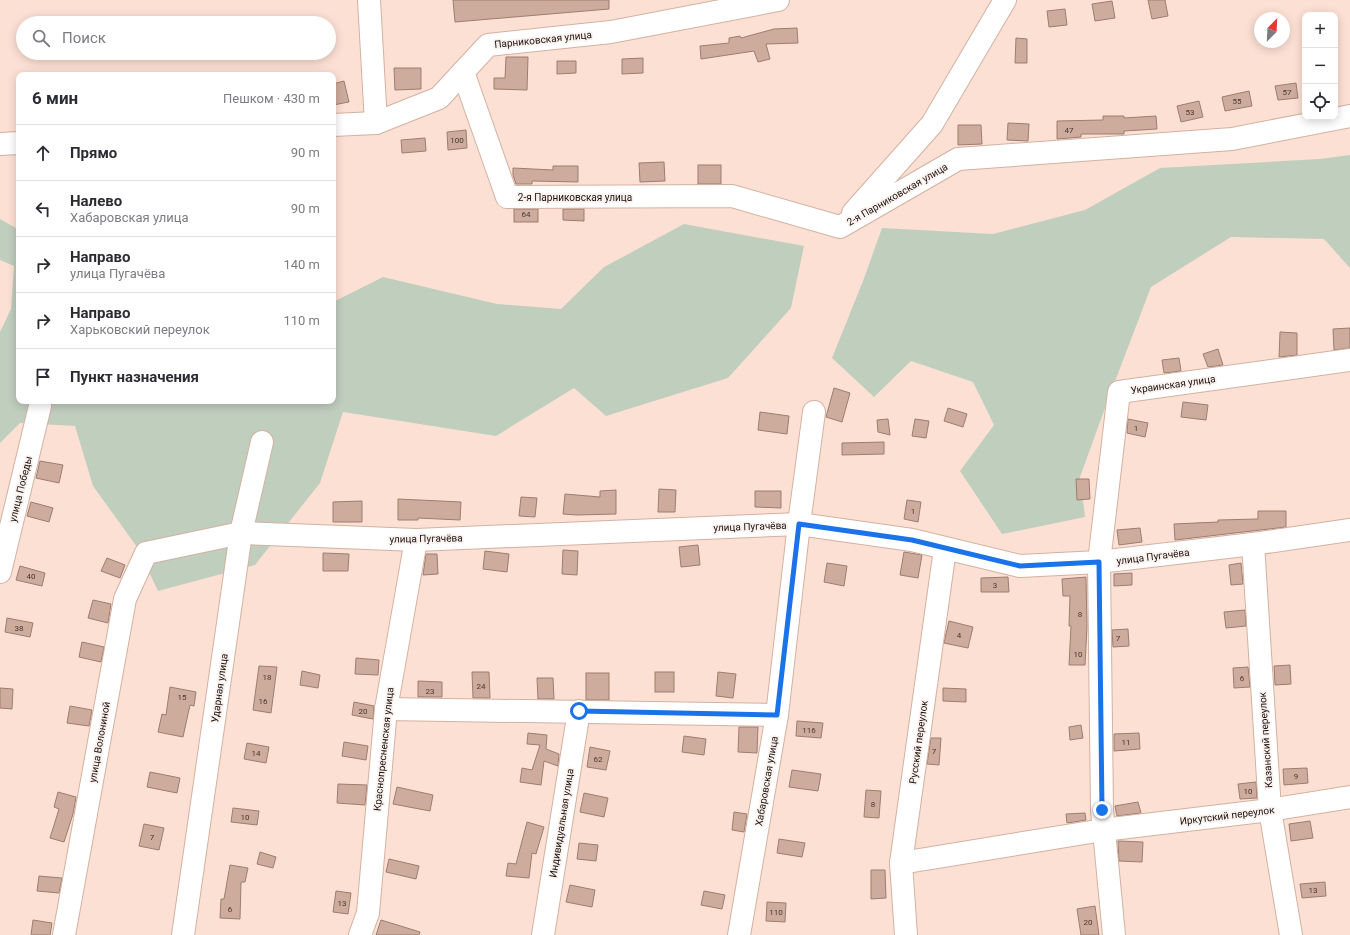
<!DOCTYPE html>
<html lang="ru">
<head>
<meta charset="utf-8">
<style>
  body { margin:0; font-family:Roboto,sans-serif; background:#f2f2f3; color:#2b2b33 }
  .controls { position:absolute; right:12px; top:12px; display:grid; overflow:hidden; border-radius:8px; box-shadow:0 2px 10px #0003 }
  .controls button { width:36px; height:36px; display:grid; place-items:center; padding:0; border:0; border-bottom:1px solid #e1e1e2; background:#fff; color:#2b2b33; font:20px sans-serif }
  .compass { position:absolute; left:1254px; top:12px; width:36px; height:36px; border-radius:50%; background:#fff; box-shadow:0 2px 10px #0003; rotate:24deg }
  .stop { position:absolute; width:12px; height:12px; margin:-9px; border:3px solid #1a73e8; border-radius:50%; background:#fff }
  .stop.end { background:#1a73e8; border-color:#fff; box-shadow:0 1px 4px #0008 }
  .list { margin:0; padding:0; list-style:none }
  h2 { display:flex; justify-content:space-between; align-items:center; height:52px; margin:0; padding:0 16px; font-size:17px }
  h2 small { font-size:13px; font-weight:400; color:#7c7c81 }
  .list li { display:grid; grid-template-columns:26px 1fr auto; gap:12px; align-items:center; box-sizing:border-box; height:56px; padding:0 16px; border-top:1px solid #e1e1e2 }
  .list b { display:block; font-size:15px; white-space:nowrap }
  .list p { margin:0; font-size:13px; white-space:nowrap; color:#7c7c81 }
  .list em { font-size:13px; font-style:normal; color:#7c7c81 }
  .icon { flex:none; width:22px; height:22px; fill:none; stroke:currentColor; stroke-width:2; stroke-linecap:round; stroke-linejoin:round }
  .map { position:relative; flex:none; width:1350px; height:935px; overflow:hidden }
  .search { position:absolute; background:#fff; box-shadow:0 2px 10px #0003; left:16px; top:16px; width:320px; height:44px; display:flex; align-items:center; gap:10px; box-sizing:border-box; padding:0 14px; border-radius:22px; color:#7c7c81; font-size:15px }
  .panel { position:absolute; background:#fff; box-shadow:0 2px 10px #0003; left:16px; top:72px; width:320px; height:332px; border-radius:8px }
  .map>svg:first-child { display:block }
  .green { fill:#c0cebe }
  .building { fill:#ceac9d; stroke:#9d7d6f }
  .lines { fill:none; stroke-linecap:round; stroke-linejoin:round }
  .minor-casing { stroke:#d3b1a2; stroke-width:24 }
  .minor { stroke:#fff; stroke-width:22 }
  .route { stroke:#1a73e8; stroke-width:5 }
  .labels { text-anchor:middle; stroke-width:3.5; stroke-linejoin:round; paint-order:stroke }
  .number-label { font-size:8px; fill:#483730 }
  .street-label { font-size:10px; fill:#1c100b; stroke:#faf2ef }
</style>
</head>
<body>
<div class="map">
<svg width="1350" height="935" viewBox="0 0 1350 935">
  <rect width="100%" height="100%" fill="#fde0d4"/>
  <g class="green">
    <polygon points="1350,155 1350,268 1324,239 1231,237 1151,287 1109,397 1080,477 1085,517 1002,534 960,471 994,425 973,382 911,361 874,397 832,358 863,281 882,228 993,234 1085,210 1160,168 1319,159"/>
    <polygon points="0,219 19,230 19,401 333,401 333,302 383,277 497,304 561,309 604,267 684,224 804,246 791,308 728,378 606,416 574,388 496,436 343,412 320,483 255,565 158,591 137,547 93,486 75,426 20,423 0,443 0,332 11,309 14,266 0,260"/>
  </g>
  <g class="building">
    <polygon points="453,0 609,0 609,9 455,22"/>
    <polygon points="1148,0 1165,0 1168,16 1152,19"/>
    <polygon points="1112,1 1115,18 1095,21 1092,4"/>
    <polygon points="1065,9 1067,25 1049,27 1047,11"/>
    <polygon points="797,28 798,43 766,44 770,59 758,62 754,51 701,59 700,46 729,43 729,38 740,36 741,38 774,29"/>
    <polygon points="1016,38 1027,39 1027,63 1015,63"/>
    <polygon points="506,57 528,57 527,90 494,89 494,78 505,78"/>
    <polygon points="643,58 643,73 622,74 622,59"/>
    <polygon points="557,61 576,61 576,73 557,74"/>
    <polygon points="394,68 421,68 421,89 395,90"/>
    <polygon points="344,81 349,102 333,105 333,84"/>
    <polygon points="1296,83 1298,98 1278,100 1275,86"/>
    <polygon points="1249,91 1252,106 1225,111 1222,97"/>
    <polygon points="1199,101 1203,117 1181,122 1177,106"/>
    <polygon points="1103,116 1124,116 1124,118 1156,116 1157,129 1124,131 1124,134 1081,134 1081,137 1057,139 1057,121 1103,120"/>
    <polygon points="1008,123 1029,124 1028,141 1007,140"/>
    <polygon points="958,125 981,125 982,144 958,145"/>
    <polygon points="466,130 467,148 448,150 447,132"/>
    <polygon points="425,138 426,151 402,153 401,140"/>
    <polygon points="664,162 665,181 640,182 639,163"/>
    <rect x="698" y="165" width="23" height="19"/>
    <polygon points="553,166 578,166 578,182 532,181 532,184 516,184 513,175 513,168 553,170"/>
    <rect x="514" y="209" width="24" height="13"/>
    <polygon points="563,209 584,209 584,221 563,220"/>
    <polygon points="1350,328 1350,348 1334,350 1333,329"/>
    <polygon points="1280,332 1297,333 1297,355 1279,357"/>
    <polygon points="1218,349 1223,365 1208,367 1203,354"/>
    <polygon points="1179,358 1181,371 1164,373 1162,360"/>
    <polygon points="834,388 850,393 842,422 826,417"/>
    <polygon points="1183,402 1208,405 1206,420 1181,417"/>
    <polygon points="948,408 967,414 963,427 944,421"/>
    <polygon points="760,412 789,416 787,434 758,430"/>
    <polygon points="888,419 890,435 878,432 877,420"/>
    <polygon points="915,419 929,421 926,438 912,436"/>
    <polygon points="1128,419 1148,423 1145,437 1127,433"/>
    <polygon points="884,442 884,454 842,455 842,443"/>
    <polygon points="40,461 63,465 59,483 36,478"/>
    <polygon points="1076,479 1089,479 1090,499 1077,500"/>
    <polygon points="659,489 676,490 675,512 658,512"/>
    <polygon points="616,490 616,514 577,515 563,514 565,494 600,497 600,491"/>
    <polygon points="755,491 781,491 781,508 755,507"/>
    <polygon points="521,497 537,498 535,517 519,516"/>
    <polygon points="398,499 461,502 460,520 418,518 418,520 398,520"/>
    <polygon points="907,500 921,502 918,522 904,519"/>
    <polygon points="362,501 362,522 333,522 333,502"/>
    <polygon points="31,502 53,508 49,522 27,516"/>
    <polygon points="1258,511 1286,511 1286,527 1175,540 1174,524 1218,522 1218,520 1258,519"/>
    <polygon points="1140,528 1142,542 1119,545 1117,530"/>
    <polygon points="698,545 700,565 681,567 679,547"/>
    <polygon points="563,550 578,551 577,575 562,574"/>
    <polygon points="485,551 509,554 507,572 483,569"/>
    <polygon points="904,552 922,555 918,578 900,575"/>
    <polygon points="323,553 349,554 348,571 323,571"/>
    <polygon points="426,554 437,554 438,574 423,575"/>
    <polygon points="107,558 125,565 120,578 101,571"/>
    <polygon points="827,563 847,566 844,586 824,582"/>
    <polygon points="1241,563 1243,584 1231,585 1229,565"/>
    <polygon points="20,566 45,573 42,586 16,580"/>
    <polygon points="1132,573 1132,585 1114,586 1114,574"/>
    <polygon points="1008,577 1009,592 981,592 981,578"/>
    <polygon points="1086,577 1087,626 1085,665 1069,665 1071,626 1069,626 1070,596 1063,596 1062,579"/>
    <polygon points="93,600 111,604 108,623 88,618"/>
    <polygon points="1245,610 1246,626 1226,628 1224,612"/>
    <polygon points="7,618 33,623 30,637 5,632"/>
    <polygon points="949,621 973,627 968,648 944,643"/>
    <polygon points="1128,629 1129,646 1113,647 1112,630"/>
    <polygon points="82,642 104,647 101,662 79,657"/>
    <polygon points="356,658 379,660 378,675 355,674"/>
    <polygon points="1290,665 1291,684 1275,685 1274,666"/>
    <polygon points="259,666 277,667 271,713 253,710"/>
    <polygon points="1248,667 1250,687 1234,688 1233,668"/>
    <polygon points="302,671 320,675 318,688 300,685"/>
    <polygon points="472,672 489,672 490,698 473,698"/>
    <rect x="655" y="672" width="19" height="20"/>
    <polygon points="718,672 736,674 733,698 716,696"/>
    <rect x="586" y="673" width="23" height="27"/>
    <polygon points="537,678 553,678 554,699 538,699"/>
    <polygon points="418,681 442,682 442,697 418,697"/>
    <polygon points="170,687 196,692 194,706 190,705 183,737 158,732 162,714 166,715"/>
    <polygon points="0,688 13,689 12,709 0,708"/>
    <polygon points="943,688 966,689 966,702 943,701"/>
    <polygon points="354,702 374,706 373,719 352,715"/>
    <polygon points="70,706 92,710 89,726 67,723"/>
    <polygon points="797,721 823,723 821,738 796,736"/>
    <polygon points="1081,725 1083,738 1070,740 1069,727"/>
    <polygon points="739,727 758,727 757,753 738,752"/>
    <polygon points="528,733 547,735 546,749 559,754 558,766 544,761 541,785 520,782 522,768 532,770 540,745 527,744"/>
    <polygon points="1139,733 1140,749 1114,751 1114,734"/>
    <polygon points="684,736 706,739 704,755 682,752"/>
    <polygon points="931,738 941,738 939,765 927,764"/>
    <polygon points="344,742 368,746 366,760 342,756"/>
    <polygon points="247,743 269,747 266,763 244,759"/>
    <polygon points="590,747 610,751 606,770 587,767"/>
    <polygon points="1307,768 1308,783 1284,785 1283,769"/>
    <polygon points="792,770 821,774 818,791 789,787"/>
    <polygon points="150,772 180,778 177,793 147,787"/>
    <polygon points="1256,782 1257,798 1240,799 1238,784"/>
    <polygon points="338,784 367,785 365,805 337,803"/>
    <polygon points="397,787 433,795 430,811 393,804"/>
    <polygon points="866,790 881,791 879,818 864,817"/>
    <polygon points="58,792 76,797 73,814 64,842 50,838 59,809 54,807"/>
    <polygon points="584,793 608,798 604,817 580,812"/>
    <polygon points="1138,802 1141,813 1117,816 1115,806"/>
    <polygon points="233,808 259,811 257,825 231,822"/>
    <polygon points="734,812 747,814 744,832 732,830"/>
    <polygon points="1085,813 1086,820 1067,823 1066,814"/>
    <polygon points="1310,821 1313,838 1291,841 1289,824"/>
    <polygon points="527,822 544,827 536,854 532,853 529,878 506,876 508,863 516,864"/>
    <polygon points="144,824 164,828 159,850 139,846"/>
    <polygon points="779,839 805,843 802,857 777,853"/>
    <polygon points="1118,841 1143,842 1142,862 1119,861"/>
    <polygon points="579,843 598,845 596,861 577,859"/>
    <polygon points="260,852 276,857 273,868 257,864"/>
    <polygon points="389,859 419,866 416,879 386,872"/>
    <polygon points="230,865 248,868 245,882 241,882 240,919 220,918 221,899 224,899"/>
    <polygon points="871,870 885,870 886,898 871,899"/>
    <polygon points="39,876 62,878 59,893 37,891"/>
    <polygon points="1325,882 1326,896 1302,898 1300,884"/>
    <polygon points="570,885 595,890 592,907 566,902"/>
    <polygon points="336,891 351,893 348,914 333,912"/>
    <polygon points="704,891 725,895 722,909 701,905"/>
    <polygon points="767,902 786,903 785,922 766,921"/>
    <polygon points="1095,906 1099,935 1081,935 1077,909"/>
    <polygon points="33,920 52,923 50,935 31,935"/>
    <polygon points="381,920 420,932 419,935 376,935"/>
  </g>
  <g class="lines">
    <g class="minor-casing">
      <g id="minor">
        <polyline points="369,0 376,123"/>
        <polyline points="463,72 507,197 732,196 840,227 958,159 1232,139 1350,116"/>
        <polyline points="333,125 376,123 439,98 488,45 611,32 778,0"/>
        <polyline points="0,144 19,143"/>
        <polyline points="853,213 932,124 1005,0"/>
        <polyline points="1253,544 1270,810 1291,935"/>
        <polyline points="0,572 40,406"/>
        <polyline points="386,709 777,715"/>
        <polyline points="901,863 1103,830 1270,810 1350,797"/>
        <polyline points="64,935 125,599 146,553 241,533 416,540 799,524 912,540 1020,566 1099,562 1253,544 1350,530"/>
        <polyline points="183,935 241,533 262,442"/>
        <polyline points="360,935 368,913 386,709 416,540"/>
        <polyline points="543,935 579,711"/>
        <polyline points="739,935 777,715 799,524 814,412"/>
        <polyline points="906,935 901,863 945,549"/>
        <polyline points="1114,935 1102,810 1099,562 1119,392 1350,360"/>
      </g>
    </g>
    <use href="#minor" class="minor"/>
  </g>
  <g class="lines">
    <polyline class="route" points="579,711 777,715 799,524 912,540 1020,566 1099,562 1102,810"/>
  </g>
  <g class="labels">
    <g class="number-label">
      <text x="1287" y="95">57</text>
      <text x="1237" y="104">55</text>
      <text x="1190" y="115">53</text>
      <text x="1069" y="133">47</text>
      <text x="457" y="143">100</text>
      <text x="526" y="217">64</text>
      <text x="1136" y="431">1</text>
      <text x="913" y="514">1</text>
      <text x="31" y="579">40</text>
      <text x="995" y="588">3</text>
      <text x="1080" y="617">8</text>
      <text x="19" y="631">38</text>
      <text x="959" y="638">4</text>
      <text x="1118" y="641">7</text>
      <text x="1078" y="657">10</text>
      <text x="267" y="680">18</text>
      <text x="1242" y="681">6</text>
      <text x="481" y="689">24</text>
      <text x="430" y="694">23</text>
      <text x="182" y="700">15</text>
      <text x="263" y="704">16</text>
      <text x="363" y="714">20</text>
      <text x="809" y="733">116</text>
      <text x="1126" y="745">11</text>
      <text x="934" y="754">7</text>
      <text x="256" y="756">14</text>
      <text x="598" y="762">62</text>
      <text x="1296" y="779">9</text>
      <text x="1248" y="794">10</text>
      <text x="873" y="807">8</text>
      <text x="245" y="820">10</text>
      <text x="152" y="840">7</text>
      <text x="1313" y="893">13</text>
      <text x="342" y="906">13</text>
      <text x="230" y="912">6</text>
      <text x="776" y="915">110</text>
      <text x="1088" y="925">20</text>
    </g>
    <g class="street-label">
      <text transform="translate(543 39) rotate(-6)" y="4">Парниковская улица</text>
      <text transform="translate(897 194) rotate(-30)" y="4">2-я Парниковская улица</text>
      <text x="575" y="201">2-я Парниковская улица</text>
      <text transform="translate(1173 384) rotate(-8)" y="4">Украинская улица</text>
      <text transform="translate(20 489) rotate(-76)" y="4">улица Победы</text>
      <text transform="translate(750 526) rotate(-2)" y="4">улица Пугачёва</text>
      <text transform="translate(426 538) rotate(-1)" y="4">улица Пугачёва</text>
      <text transform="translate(1153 556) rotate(-7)" y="4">улица Пугачёва</text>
      <text transform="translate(219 688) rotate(-82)" y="4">Ударная улица</text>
      <text transform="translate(1265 740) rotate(-94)" y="4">Казанский переулок</text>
      <text transform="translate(99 742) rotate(-80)" y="4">улица Волониной</text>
      <text transform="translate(918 742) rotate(-82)" y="4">Русский переулок</text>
      <text transform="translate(383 749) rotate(-84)" y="4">Краснопресненская улица</text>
      <text transform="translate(766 781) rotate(-80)" y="4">Хабаровская улица</text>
      <text transform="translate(1227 815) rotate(-7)" y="4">Иркутский переулок</text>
      <text transform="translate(561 823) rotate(-81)" y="4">Индивидуальная улица</text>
    </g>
  </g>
</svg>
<div class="controls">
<button>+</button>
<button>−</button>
<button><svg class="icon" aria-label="locate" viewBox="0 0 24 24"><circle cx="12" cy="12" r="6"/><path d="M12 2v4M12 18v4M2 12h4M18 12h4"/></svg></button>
</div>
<svg class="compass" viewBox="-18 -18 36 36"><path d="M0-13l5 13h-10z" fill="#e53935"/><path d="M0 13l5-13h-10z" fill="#7c7c81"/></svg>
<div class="stop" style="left:579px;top:711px"></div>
<div class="stop end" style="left:1102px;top:810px"></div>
<div class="search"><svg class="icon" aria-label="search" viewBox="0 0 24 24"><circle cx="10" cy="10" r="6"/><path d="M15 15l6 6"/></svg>Поиск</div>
<section class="panel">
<h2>6 мин<small>Пешком · 430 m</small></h2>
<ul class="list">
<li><svg class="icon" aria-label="ahead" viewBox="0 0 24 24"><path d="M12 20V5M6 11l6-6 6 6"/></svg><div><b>Прямо</b></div><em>90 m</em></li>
<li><svg class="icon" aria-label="left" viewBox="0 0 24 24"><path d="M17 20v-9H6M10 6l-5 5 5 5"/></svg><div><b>Налево</b><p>Хабаровская улица</p></div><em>90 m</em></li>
<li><svg class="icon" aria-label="right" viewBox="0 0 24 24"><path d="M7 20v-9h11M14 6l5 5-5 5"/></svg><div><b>Направо</b><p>улица Пугачёва</p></div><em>140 m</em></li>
<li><svg class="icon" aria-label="right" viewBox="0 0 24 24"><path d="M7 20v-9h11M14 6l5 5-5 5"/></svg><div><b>Направо</b><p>Харьковский переулок</p></div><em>110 m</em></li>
<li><svg class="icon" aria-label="arrive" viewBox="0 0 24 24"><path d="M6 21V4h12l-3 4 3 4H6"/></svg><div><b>Пункт назначения</b></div></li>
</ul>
</section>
</div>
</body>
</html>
